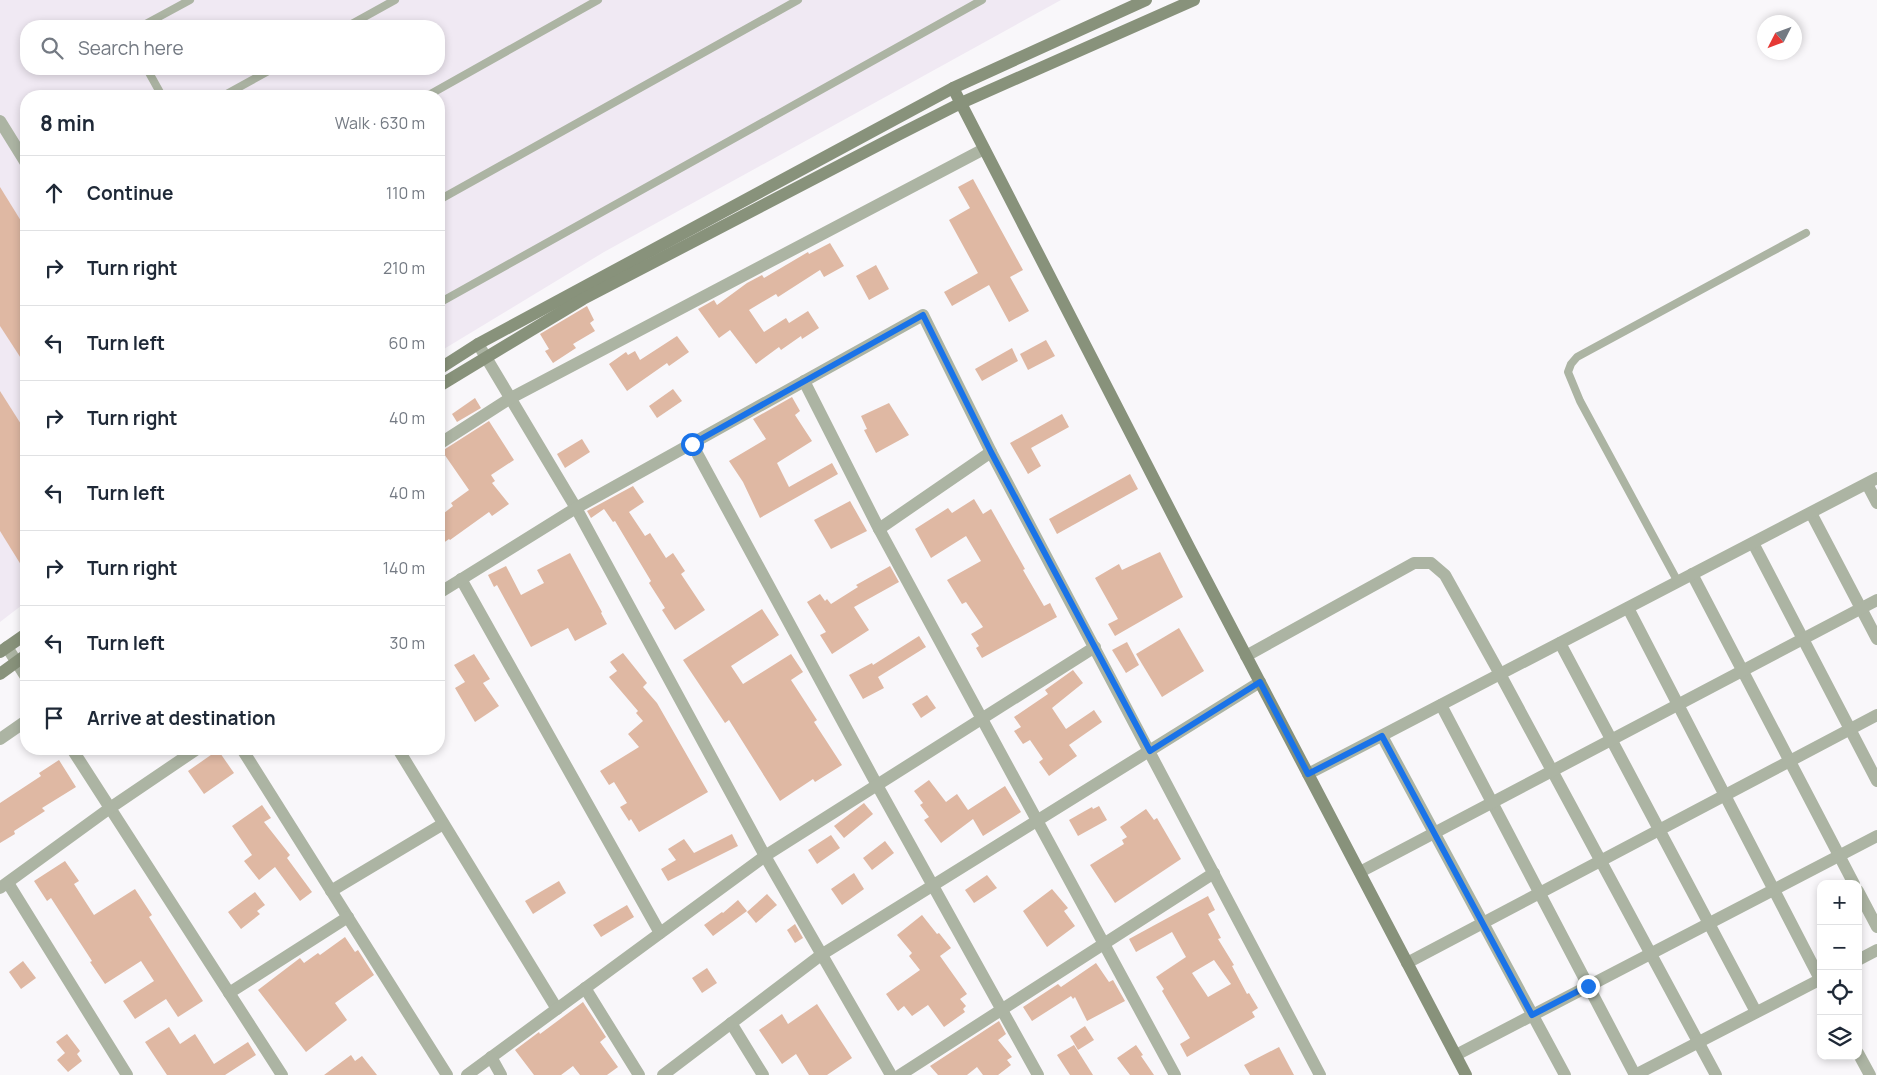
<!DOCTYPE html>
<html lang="en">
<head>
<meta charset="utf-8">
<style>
  body { margin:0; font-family:Manrope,sans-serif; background:#f2f2f3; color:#1f2937 }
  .controls { position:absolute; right:15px; bottom:15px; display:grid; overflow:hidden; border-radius:10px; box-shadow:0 2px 8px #0003 }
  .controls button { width:45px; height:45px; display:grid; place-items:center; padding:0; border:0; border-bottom:1px solid #e0e1e3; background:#fff; color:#1f2937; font:25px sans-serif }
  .compass { position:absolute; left:1757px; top:15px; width:45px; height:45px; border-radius:50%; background:#fff; box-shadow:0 2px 8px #0003; rotate:228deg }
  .stop { position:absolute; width:15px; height:15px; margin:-11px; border:4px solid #1a73e8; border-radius:50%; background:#fff }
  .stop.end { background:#1a73e8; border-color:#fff; box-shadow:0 1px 5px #0008 }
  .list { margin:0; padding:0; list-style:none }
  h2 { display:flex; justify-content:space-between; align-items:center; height:65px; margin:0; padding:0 20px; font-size:21px }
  h2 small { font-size:16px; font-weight:400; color:#747a83 }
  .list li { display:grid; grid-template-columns:32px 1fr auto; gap:15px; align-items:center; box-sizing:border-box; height:75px; padding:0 20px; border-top:1px solid #e0e1e3 }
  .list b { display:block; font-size:19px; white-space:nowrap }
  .list em { font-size:16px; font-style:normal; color:#747a83 }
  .icon { flex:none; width:28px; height:28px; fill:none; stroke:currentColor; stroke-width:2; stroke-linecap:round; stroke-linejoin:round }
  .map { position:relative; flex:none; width:1877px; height:1075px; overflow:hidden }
  .search { position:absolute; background:#fff; box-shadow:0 2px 8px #0003; left:20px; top:20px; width:425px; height:55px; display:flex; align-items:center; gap:12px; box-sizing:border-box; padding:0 18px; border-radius:20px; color:#747a83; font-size:19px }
  .panel { position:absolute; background:#fff; box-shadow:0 2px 8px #0003; left:20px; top:90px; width:425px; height:665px; border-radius:20px }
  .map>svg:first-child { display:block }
  .built { fill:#f0e9f3; fill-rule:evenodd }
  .building { fill:#dfb8a3; fill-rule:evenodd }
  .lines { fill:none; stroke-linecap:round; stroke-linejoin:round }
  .lane { stroke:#acb4a3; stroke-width:8 }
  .street { stroke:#acb4a3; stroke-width:12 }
  .secondary { stroke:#88927b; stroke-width:12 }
  .route { stroke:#1a73e8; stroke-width:6 }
</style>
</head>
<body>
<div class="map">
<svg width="1877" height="1075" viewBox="0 0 1877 1075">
  <rect width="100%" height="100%" fill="#f9f7fa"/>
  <path class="built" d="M0 0H1061L604 252 439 352V96H26V602L0 622ZM26 26H439V69H26Z"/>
  <g class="building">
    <polygon points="973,179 1023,270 1010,277 1029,311 1009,322 989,285 952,306 944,292 978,273 949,220 970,208 958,187"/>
    <polygon points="0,187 26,229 26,366 0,326"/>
    <polygon points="830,243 844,266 824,277 820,270 778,297 776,294 749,310 764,332 786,318 789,323 808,311 819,328 802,339 801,336 781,350 779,347 756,364 730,330 719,338 698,309 714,300 717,305 747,283 762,275 764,278 808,252 809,254"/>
    <polygon points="876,265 889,289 869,300 856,276"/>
    <polygon points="587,306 594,320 590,323 595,331 573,344 576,348 553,363 545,351 549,349 540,334"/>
    <polygon points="677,336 689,352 669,366 667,363 627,391 609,364 626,352 628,355 635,351 640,360"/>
    <polygon points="1046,340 1055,356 1028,370 1020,354"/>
    <polygon points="1012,348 1018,361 982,381 975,369"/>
    <polygon points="673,389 682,401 657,418 649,406"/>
    <polygon points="0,391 26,432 26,573 0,531"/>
    <polygon points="792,397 800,411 795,415 812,441 777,463 789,487 832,463 838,474 760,518 743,482 729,461 766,439 753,419"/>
    <polygon points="475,398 481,408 457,422 452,414"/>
    <polygon points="889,403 909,435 876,453 864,430 867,429 861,416"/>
    <polygon points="1062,414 1069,427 1031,448 1041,466 1028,474 1010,443"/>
    <polygon points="489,421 514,460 491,475 495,481 492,483 509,504 492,516 489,512 450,540 449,539 439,546 439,517 453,506 451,503 469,490 442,451"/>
    <polygon points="582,439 590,452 565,468 557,454"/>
    <polygon points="1130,474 1138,489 1057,534 1049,519"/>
    <polygon points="633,486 644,502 629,512 645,536 650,533 666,558 673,553 685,571 681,574 705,610 675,630 662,610 665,608 649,583 651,581 615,521 613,522 604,509 591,518 587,511"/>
    <polygon points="974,499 983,514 991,509 1025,569 1023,570 1044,606 1050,603 1057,617 982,658 976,648 979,646 971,634 983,627 966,602 962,604 947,580 981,561 966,536 931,558 915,529 948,508 952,513"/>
    <polygon points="850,501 867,531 831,549 814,520"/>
    <polygon points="1160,552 1183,597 1115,636 1108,624 1118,619 1095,578 1119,564 1122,570"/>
    <polygon points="570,553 602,612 601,613 607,624 575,641 568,628 531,647 497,585 494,587 488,575 506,566 521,595 544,583 537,570"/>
    <polygon points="890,566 899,582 854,607 869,630 832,654 820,635 826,632 807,602 820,594 825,601 827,599 831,604 858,587 856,585"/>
    <polygon points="762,609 779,635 731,666 743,684 791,654 803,672 791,680 817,720 814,722 842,765 815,782 813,779 780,801 729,720 725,723 683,660"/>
    <polygon points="1179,628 1204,671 1162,697 1136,654"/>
    <polygon points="919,636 926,647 878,677 884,688 863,699 849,675 872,663 873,665"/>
    <polygon points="1127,642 1139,665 1126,673 1112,650"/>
    <polygon points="623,653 647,683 643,687 657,703 708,792 639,832 631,819 629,821 620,807 627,803 614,782 609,785 600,771 639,747 628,734 643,721 636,713 638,711 609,677 617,671 610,662"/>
    <polygon points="474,654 490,679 483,683 499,706 475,722 455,688 465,682 454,665"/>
    <polygon points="1073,670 1083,683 1052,708 1066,729 1094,710 1102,722 1069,745 1077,756 1049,776 1039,762 1043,759 1030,740 1023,744 1014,731 1021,727 1014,717 1048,694 1045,690"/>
    <polygon points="927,695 936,708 921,718 912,704"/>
    <polygon points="218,750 234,773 204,794 188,771"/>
    <polygon points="59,760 76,787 42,808 45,811 14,831 15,834 0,843 0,803 41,776 39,773"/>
    <polygon points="929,780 946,802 957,794 968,810 1005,786 1021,812 983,836 973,819 941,843 924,820 929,817 920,805 923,803 914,791"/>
    <polygon points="864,803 873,814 844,838 834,826"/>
    <polygon points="262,805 271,818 264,822 290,855 287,858 312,892 300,901 275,867 259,880 244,861 252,855 232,826"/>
    <polygon points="1099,806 1107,820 1078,836 1069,820 1092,807 1093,809"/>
    <polygon points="1146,809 1154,820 1157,818 1181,859 1115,903 1090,865 1124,844 1122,840 1127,837 1120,827"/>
    <polygon points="732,834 738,846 668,881 661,869 676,860 668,849 684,839 694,853"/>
    <polygon points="831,835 840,848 817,864 808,850"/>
    <polygon points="885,841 894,853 872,870 863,858"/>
    <polygon points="65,861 79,881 74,884 94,915 135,889 152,915 149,917 203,1001 178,1017 166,999 135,1019 123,1001 154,981 141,961 105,984 90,962 92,961 51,898 47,901 34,881"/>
    <polygon points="854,873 864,889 842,905 831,889"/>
    <polygon points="987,875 997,888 974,903 965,890"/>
    <polygon points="559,881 566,893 533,914 525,901"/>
    <polygon points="1052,889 1068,908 1064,911 1075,926 1047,947 1023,911"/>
    <polygon points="255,892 265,905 257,911 260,914 241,929 228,912"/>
    <polygon points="767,894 777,905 756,923 747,912"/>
    <path d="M1208 896 1215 910 1208 914 1221 938 1218 939 1234 965 1232 966 1247 994 1249 993 1258 1008 1252 1012 1255 1017 1187 1057 1180 1044 1190 1038 1162 991 1164 989 1156 977 1186 957 1172 932 1136 952 1129 939ZM1214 960 1231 984 1208 997 1192 973Z"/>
    <polygon points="738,900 747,911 713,936 704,925 722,912 723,913"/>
    <polygon points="627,905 634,917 601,937 593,925"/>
    <polygon points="922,915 937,934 939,933 951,948 940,956 967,994 960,999 966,1006 963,1009 965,1012 944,1027 928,1005 912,1016 904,1006 898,1011 886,994 920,970 909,956 912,953 897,935"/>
    <polygon points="795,924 803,938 795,943 787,930"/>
    <polygon points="345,937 355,952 358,950 374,975 335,1003 347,1020 306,1052 258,990 300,958 304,963 318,953 320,955"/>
    <polygon points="23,961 36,978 21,989 9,972"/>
    <polygon points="1096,963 1109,982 1113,980 1125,1001 1087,1021 1075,997 1073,999 1071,996 1032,1021 1023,1007 1058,984 1061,987"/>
    <polygon points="707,968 717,983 702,993 692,978"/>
    <polygon points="583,1002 606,1037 600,1042 618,1067 607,1075 580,1075 573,1066 561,1075 534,1075 515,1050 539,1032 540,1034"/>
    <polygon points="817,1004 852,1058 827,1075 809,1075 796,1054 782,1064 759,1030 782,1014 788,1024"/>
    <polygon points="999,1021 1006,1034 998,1040 1012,1057 1007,1060 1011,1065 998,1075 983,1075 977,1067 967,1075 938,1075 930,1066"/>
    <polygon points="1085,1026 1094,1040 1078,1050 1070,1036"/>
    <polygon points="169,1027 180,1044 195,1034 214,1064 248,1042 256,1055 225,1075 167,1075 145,1042"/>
    <polygon points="67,1034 80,1051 77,1054 82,1061 68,1072 57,1060 65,1053 56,1042"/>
    <polygon points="1074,1045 1093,1075 1070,1075 1057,1055"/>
    <polygon points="1136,1045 1143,1055 1141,1056 1154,1075 1130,1075 1117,1058"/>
    <polygon points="1279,1047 1294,1075 1250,1075 1244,1065"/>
    <polygon points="351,1055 355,1061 362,1056 377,1075 324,1075"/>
  </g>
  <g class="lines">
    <g class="lane">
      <polyline points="142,26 190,0"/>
      <polyline points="348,26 395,0"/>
      <polyline points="147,69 162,96"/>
      <polyline points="223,96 272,69"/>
      <polyline points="427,96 598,0"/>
      <polyline points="439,200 798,0"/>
      <polyline points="439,303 982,0"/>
      <polyline points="1678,582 1580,401 1568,372 1571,364 1577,357 1806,233"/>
    </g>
    <g class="street">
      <polyline points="0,121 26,163"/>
      <polyline points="478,344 576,508 765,856 891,1075"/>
      <polyline points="804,381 879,529 1175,1075"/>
      <polyline points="439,444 509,399 984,149"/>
      <polyline points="692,444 877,785 1038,1075"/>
      <polyline points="1867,484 1877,503"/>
      <polyline points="1811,513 1877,639"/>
      <polyline points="879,529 991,452"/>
      <polyline points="1753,543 1877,781"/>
      <polyline points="1692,574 1854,884"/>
      <polyline points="461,579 660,933"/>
      <polyline points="439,593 576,508 923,315 991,452 1320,1075"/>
      <polyline points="1628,608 1821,981"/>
      <polyline points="1560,643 1756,1012"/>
      <polyline points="7,647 26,677"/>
      <polyline points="1246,656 1414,563 1431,563 1445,575 1500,674 1716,1075"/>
      <polyline points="1441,705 1635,1075"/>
      <polyline points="1382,736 1565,1075"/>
      <polyline points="0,739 26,721"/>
      <polyline points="72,749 282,1075"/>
      <polyline points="242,749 447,1075"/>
      <polyline points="398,749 557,1009"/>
      <polyline points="1308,774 1877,478"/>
      <polyline points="1360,872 1877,600"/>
      <polyline points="8,883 127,1075"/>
      <polyline points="0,888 110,808 197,749"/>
      <polyline points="331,891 443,824"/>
      <polyline points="1858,891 1877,927"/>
      <polyline points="1858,960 1877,950"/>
      <polyline points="1407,963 1877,715"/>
      <polyline points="585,988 639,1075"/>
      <polyline points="229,993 348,917"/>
      <polyline points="731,1023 763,1075"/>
      <polyline points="1858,1053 1870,1075"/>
      <polyline points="1456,1055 1877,836"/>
      <polyline points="491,1057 501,1075"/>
      <polyline points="467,1075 765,856 1095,647"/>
      <polyline points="663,1075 821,955 1260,682"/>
      <polyline points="900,1075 1214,873"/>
      <polyline points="1635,1075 1821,979"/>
    </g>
    <g class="secondary">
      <polyline points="953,88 1189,547 1466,1075"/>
      <polyline points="439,369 478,344 953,88 1146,0"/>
      <polyline points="439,386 583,299 898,135 961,103 1194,0"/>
      <polyline points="0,652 26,634"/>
      <polyline points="0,674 26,655"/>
    </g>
  </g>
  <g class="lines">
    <polyline class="route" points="692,444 923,315 991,452 1150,751 1260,682 1308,774 1382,736 1532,1015 1588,986"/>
  </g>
</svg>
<div class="controls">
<button>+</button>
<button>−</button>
<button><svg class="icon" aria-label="locate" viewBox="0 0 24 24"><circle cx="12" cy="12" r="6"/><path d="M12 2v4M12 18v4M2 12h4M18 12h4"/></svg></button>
<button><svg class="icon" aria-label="layers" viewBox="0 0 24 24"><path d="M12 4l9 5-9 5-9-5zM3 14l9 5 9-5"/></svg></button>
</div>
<svg class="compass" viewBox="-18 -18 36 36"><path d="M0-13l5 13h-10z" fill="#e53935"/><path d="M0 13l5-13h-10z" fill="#747a83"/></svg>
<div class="stop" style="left:692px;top:444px"></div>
<div class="stop end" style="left:1588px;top:986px"></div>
<div class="search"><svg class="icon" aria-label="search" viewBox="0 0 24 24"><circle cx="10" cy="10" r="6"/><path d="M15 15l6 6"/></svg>Search here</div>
<section class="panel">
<h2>8 min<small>Walk · 630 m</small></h2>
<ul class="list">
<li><svg class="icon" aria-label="ahead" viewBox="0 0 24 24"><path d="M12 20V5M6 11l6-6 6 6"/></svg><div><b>Continue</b></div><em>110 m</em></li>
<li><svg class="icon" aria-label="right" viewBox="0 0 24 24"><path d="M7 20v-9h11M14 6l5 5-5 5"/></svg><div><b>Turn right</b></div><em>210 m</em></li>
<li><svg class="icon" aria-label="left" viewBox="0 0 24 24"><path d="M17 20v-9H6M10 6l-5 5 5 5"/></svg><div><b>Turn left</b></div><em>60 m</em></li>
<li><svg class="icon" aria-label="right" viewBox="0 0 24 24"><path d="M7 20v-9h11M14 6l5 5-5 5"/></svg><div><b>Turn right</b></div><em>40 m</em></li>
<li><svg class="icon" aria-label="left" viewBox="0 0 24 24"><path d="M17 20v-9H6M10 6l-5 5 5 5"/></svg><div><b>Turn left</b></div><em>40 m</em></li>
<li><svg class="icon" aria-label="right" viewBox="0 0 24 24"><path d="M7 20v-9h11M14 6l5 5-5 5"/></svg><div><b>Turn right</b></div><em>140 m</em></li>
<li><svg class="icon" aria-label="left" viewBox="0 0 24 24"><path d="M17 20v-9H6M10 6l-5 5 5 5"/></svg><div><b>Turn left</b></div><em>30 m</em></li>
<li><svg class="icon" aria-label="arrive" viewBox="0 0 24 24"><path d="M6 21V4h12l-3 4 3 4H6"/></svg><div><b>Arrive at destination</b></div></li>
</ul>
</section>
</div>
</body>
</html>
